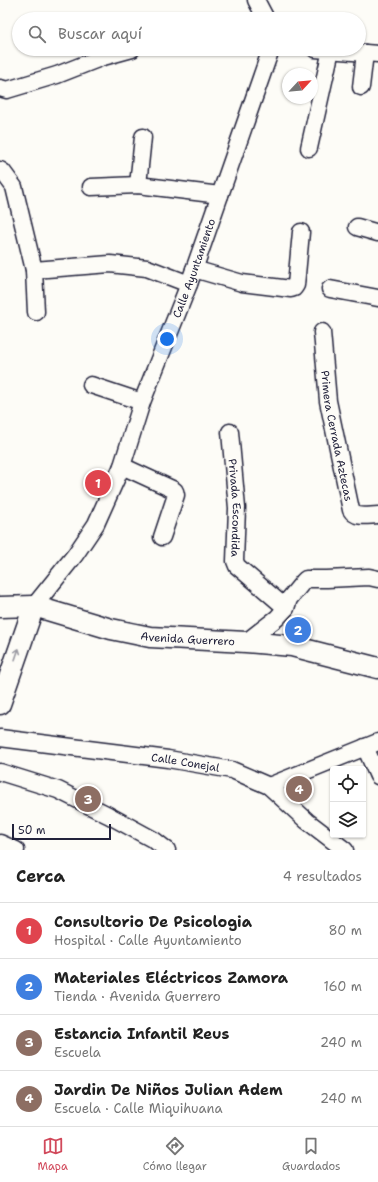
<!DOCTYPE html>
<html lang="es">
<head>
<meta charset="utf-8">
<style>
  body { margin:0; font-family:"Shantell Sans",sans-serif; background:#f2f2f2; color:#222 }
  .controls { position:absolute; right:12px; bottom:12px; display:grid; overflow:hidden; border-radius:4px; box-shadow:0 1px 3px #0004 }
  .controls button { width:36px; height:36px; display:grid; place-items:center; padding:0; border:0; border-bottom:1px solid #e0e0e0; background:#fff; color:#222; font:20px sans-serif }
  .compass { position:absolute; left:282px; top:68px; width:36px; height:36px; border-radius:50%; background:#fff; box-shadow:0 1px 3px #0004; rotate:64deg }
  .scale { position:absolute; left:12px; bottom:10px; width:99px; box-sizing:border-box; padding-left:4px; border:2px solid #22223b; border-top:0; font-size:11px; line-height:14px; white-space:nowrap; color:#22223b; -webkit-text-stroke:3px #fdfcf7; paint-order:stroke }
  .you { position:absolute; left:167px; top:339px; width:14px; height:14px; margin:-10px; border:3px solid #fff; border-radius:50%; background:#1a73e8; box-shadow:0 0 0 6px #1a73e833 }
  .badge { display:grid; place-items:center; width:26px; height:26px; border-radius:50%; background:#d1495b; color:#fff; font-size:13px; font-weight:700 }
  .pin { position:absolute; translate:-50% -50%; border:2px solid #fff; box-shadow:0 1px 4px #0006 }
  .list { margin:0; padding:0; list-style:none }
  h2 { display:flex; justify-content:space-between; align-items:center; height:52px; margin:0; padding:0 16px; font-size:17px }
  h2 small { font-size:13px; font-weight:400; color:#767676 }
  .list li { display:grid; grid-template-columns:26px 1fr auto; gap:12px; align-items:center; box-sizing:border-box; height:56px; padding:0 16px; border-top:1px solid #e0e0e0 }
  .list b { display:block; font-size:15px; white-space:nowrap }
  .list p { margin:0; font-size:13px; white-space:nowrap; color:#767676 }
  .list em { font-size:13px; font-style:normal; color:#767676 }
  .icon { flex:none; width:22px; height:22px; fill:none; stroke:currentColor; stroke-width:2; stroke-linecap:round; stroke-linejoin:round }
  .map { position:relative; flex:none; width:378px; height:850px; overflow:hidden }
  .search { position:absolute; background:#fff; box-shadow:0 1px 3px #0004; left:12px; right:12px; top:12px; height:44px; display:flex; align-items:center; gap:10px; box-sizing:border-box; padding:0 14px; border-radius:22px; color:#767676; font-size:15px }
  .sheet { height:276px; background:#fff }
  nav { display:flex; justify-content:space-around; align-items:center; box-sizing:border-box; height:56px; border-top:1px solid #e0e0e0; background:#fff; font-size:11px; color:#767676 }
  nav a { display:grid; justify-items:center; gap:2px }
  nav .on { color:#d1495b }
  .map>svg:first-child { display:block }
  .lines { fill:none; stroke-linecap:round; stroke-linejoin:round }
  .minor-casing { stroke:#22223b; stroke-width:19 }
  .tertiary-casing { stroke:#22223b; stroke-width:23 }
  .minor { stroke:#fdfcf7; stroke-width:16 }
  .tertiary { stroke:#fdfcf7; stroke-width:20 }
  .oneway { stroke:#9a9aa2 }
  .labels { text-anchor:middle; stroke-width:4; stroke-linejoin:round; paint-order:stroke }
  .street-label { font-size:11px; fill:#22223b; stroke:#fdfcf7 }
</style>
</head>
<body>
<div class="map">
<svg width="378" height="850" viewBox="0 0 378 850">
  <rect width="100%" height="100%" fill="#fdfcf7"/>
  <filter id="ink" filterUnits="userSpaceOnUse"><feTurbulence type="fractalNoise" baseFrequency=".025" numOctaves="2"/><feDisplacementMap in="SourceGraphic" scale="8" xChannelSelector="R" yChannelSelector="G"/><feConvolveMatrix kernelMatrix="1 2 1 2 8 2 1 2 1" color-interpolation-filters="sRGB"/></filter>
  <g filter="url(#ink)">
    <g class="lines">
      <g class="minor-casing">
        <g id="minor">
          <polyline points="256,0 266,19"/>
          <polyline points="315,49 378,54"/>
          <polyline points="361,87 365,53"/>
          <polyline points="0,88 7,90 57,75 103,57 132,49"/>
          <polyline points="309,148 331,50"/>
          <polyline points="0,170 3,172 14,187 34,270 36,312"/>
          <polyline points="138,185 143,137"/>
          <polyline points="91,187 138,185 220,195"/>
          <polyline points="357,227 378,233"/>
          <polyline points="194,269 242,283 291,289 294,288 296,285 301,232"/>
          <polyline points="34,270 110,264 147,268 189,284"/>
          <polyline points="330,289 378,298"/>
          <path id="s1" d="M322 332 328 401 351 510C356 519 369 515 378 515"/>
          <polyline points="91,385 142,402"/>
          <path id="s2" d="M230 432 237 508 235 561 237 566 286 608"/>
          <polyline points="122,466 172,489 175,491 176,495 162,537"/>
          <path id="s3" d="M34 606 75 555 96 524 122 466 142 402 189 284 271 49"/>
          <polyline points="246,642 277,618 286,608 289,599 303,582 306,579 327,579 369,577 378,579"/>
          <path id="s4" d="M0 738 168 759 232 770 269 786 307 821 345 850"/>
          <polyline points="365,747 378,776"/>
          <polyline points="0,772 58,790 108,815 154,840 167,850"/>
          <polyline points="269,786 378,742"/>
          <polyline points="0,843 16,850"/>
        </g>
      </g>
      <g class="tertiary-casing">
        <g id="tertiary">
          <path id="s5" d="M0 607 34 606 111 629 150 637 246 642 292 646 378 668"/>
          <polyline points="0,704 34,606"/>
        </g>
      </g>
      <use href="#minor" class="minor"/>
      <use href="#tertiary" class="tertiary"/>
    </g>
    <defs><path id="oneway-shaft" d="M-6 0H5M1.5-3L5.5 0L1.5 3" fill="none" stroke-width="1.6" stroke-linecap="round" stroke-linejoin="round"/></defs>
    <use class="oneway" href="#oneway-shaft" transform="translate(17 654) rotate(-71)"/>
  </g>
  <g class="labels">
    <g class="street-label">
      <text dy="4" stroke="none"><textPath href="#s3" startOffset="377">Calle Ayuntamiento</textPath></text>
      <text dy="4" stroke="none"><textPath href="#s1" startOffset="105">Primera Cerrada Aztecas</textPath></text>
      <text dy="4" stroke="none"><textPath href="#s2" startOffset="76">Privada Escondida</textPath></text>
      <text dy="4" stroke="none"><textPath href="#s5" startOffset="192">Avenida Guerrero</textPath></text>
      <text dy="4" stroke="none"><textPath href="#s4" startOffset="187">Calle Conejal</textPath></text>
    </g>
  </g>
</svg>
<div class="controls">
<button><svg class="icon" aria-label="locate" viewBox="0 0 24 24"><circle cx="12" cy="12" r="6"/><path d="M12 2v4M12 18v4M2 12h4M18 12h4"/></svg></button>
<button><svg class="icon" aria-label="layers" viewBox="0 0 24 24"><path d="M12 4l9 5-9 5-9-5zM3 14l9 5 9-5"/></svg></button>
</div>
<svg class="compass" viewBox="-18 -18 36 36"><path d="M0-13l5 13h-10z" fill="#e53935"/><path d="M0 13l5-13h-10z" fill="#767676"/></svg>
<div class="scale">50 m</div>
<div class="you"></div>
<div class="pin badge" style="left:98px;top:483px;background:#e0444e">1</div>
<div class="pin badge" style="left:298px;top:630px;background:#3f7fe0">2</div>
<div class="pin badge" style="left:88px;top:799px;background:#8d6e63">3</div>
<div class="pin badge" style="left:299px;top:789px;background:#8d6e63">4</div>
<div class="search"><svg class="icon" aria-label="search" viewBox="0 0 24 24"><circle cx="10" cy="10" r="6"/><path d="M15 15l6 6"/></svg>Buscar aquí</div>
</div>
<section class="sheet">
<h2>Cerca<small>4 resultados</small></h2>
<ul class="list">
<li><span class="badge" style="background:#e0444e">1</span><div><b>Consultorio De Psicologia</b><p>Hospital · Calle Ayuntamiento</p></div><em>80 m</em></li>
<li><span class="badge" style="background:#3f7fe0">2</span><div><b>Materiales Eléctricos Zamora</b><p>Tienda · Avenida Guerrero</p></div><em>160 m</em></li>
<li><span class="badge" style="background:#8d6e63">3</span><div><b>Estancia Infantil Reus</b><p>Escuela</p></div><em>240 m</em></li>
<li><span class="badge" style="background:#8d6e63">4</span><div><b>Jardin De Niños Julian Adem</b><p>Escuela · Calle Miquihuana</p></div><em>240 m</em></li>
</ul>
</section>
<nav>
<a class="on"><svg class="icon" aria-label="map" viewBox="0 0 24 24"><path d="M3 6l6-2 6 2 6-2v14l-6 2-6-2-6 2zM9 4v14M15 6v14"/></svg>Mapa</a>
<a><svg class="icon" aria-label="directions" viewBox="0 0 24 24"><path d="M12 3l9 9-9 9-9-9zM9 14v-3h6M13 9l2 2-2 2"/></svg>Cómo llegar</a>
<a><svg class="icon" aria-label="saved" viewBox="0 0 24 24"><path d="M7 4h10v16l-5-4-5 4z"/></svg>Guardados</a>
</nav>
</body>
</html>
